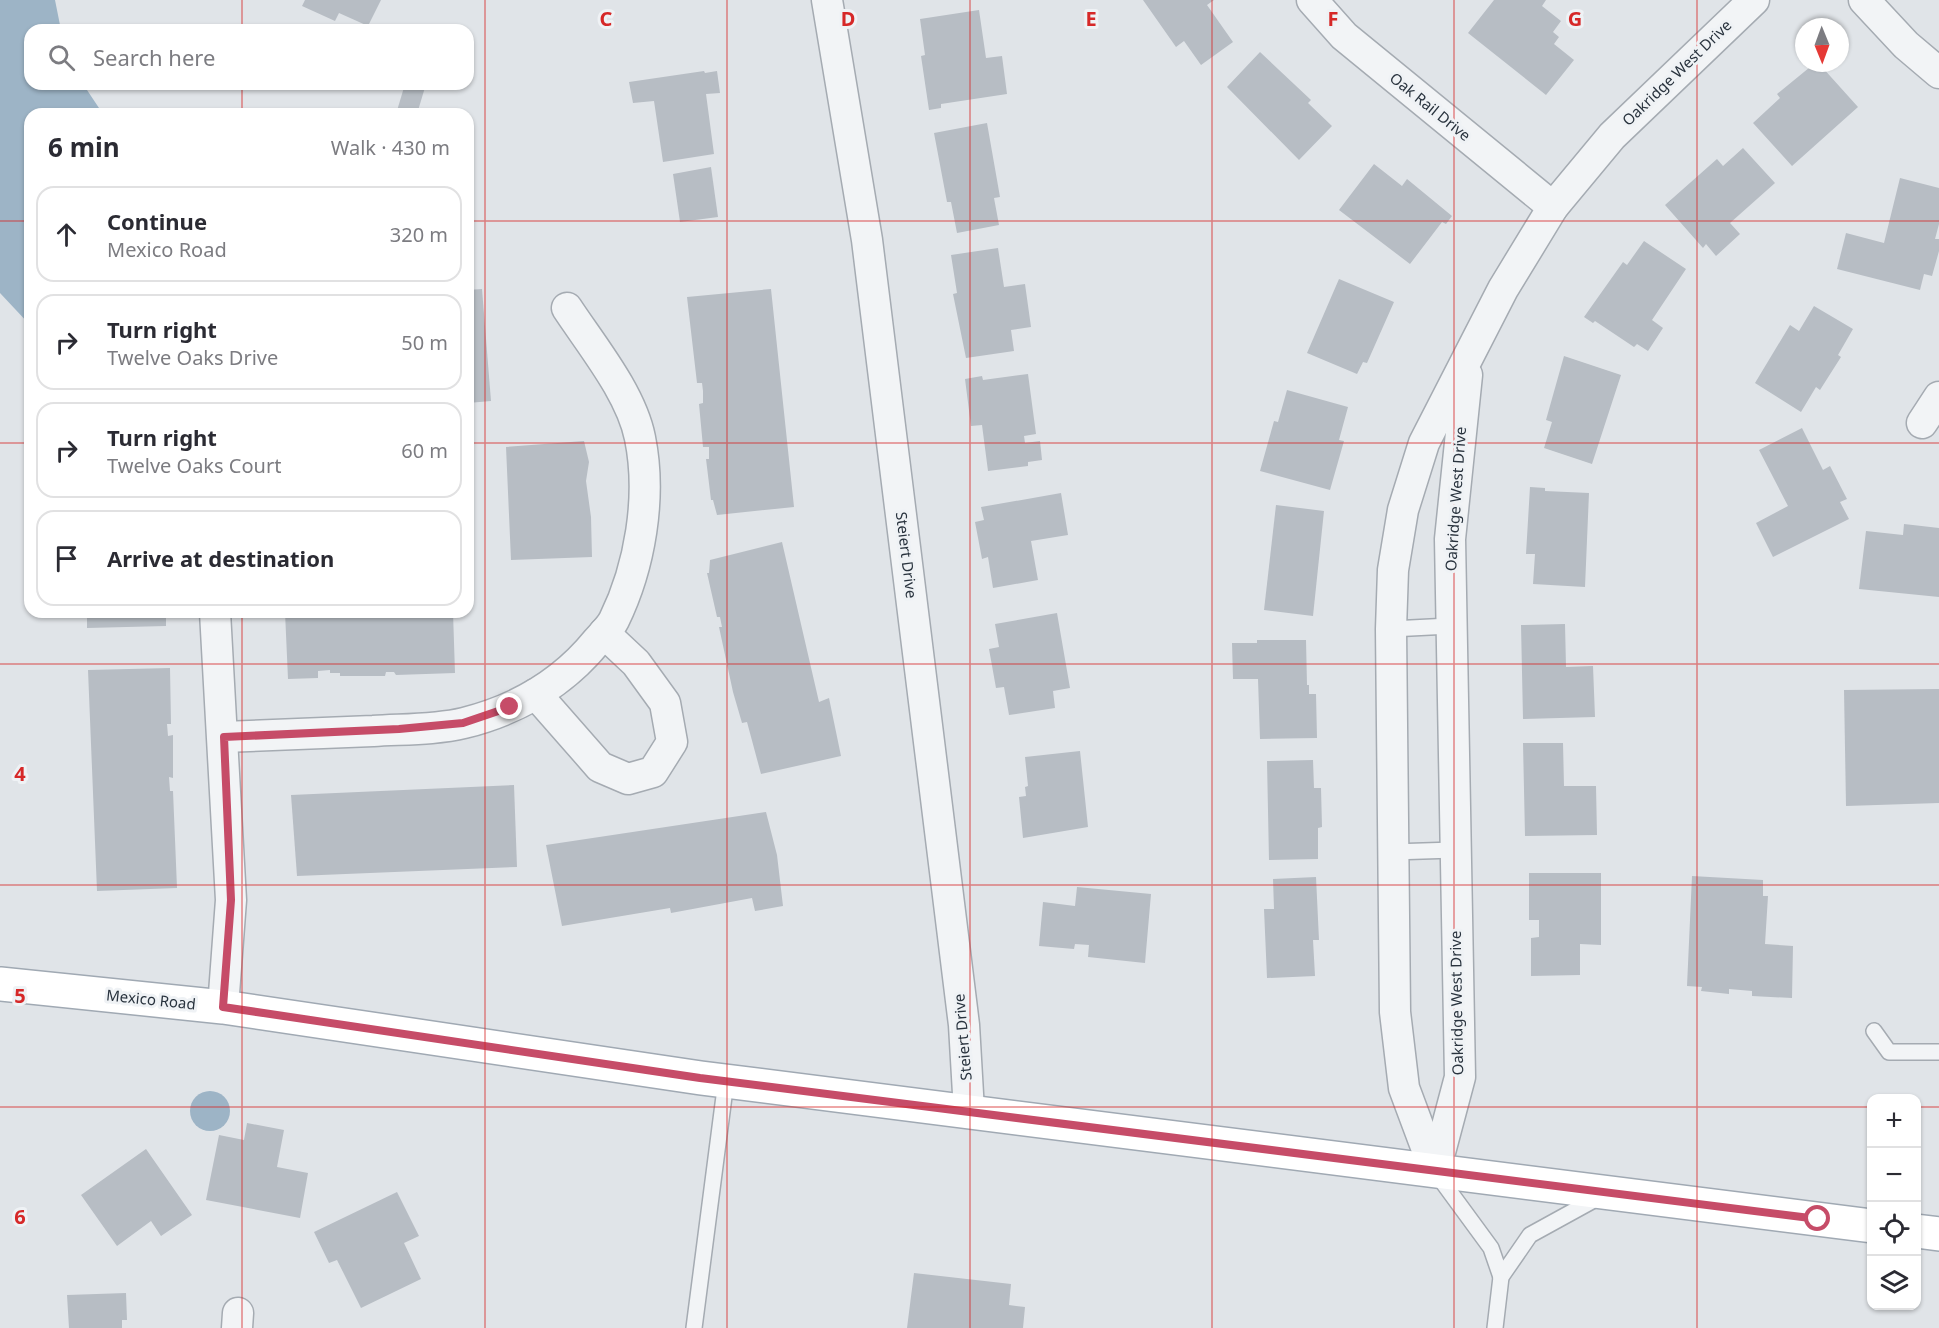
<!DOCTYPE html>
<html lang="en">
<head>
<meta charset="utf-8">
<style>
  body { margin:0; font-family:"Noto Sans",sans-serif; background:#f7f7f7; color:#2b2b33 }
  .controls { position:absolute; right:18px; bottom:18px; display:grid; overflow:hidden; border-radius:12px; box-shadow:0 2px 4px #0004 }
  .controls button { width:54px; height:54px; display:grid; place-items:center; padding:0; border:0; border-bottom:2px solid #e1e1e2; background:#fff; color:#2b2b33; font:30px sans-serif }
  .compass { position:absolute; left:1795px; top:18px; width:54px; height:54px; border-radius:50%; background:#fff; box-shadow:0 2px 4px #0004; rotate:179deg }
  .stop { position:absolute; width:18px; height:18px; margin:-14px; border:4px solid #c64c68; border-radius:50%; background:#fff }
  .stop.end { background:#c64c68; border-color:#fff; box-shadow:0 2px 6px #0008 }
  .list { margin:0; padding:0; list-style:none }
  h2 { display:flex; justify-content:space-between; align-items:center; height:78px; margin:0; padding:0 24px; font-size:26px }
  h2 small { font-size:20px; font-weight:400; color:#7c7c81 }
  .list li { display:grid; grid-template-columns:39px 1fr auto; gap:18px; align-items:center; box-sizing:border-box; height:96px; margin:0 12px 12px; padding:0 12px; border:2px solid #e1e1e2; border-radius:18px }
  .list b { display:block; font-size:22px; white-space:nowrap }
  .list p { margin:0; font-size:20px; white-space:nowrap; color:#7c7c81 }
  .list em { font-size:20px; font-style:normal; color:#7c7c81 }
  .icon { flex:none; width:33px; height:33px; fill:none; stroke:currentColor; stroke-width:2; stroke-linecap:round; stroke-linejoin:round }
  .map { position:relative; flex:none; width:1939px; height:1328px; overflow:hidden }
  .search { position:absolute; background:#fff; box-shadow:0 2px 4px #0004; left:24px; top:24px; width:450px; height:66px; display:flex; align-items:center; gap:15px; box-sizing:border-box; padding:0 21px; border-radius:18px; color:#7c7c81; font-size:22px }
  .panel { position:absolute; background:#fff; box-shadow:0 2px 4px #0004; left:24px; top:108px; width:450px; height:510px; border-radius:18px }
  .map>svg:first-child { display:block }
  .water { fill:#9db4c6 }
  .building { fill:#b7bdc4 }
  .lines { fill:none; stroke-linecap:round; stroke-linejoin:round }
  .service-casing { stroke:#a5abb2; stroke-width:18 }
  .minor-casing { stroke:#a5abb2; stroke-width:33 }
  .primary-casing { stroke:#a0a9b3; stroke-width:36 }
  .service { stroke:#f2f4f6; stroke-width:15 }
  .minor { stroke:#f2f4f6; stroke-width:30 }
  .primary { stroke:#fff; stroke-width:33 }
  .route { stroke:#c64c68; stroke-width:8 }
  .grid { fill:none; stroke:#d62828; stroke-width:1.5; stroke-opacity:0.55 }
  .labels { text-anchor:middle; stroke-width:6; stroke-linejoin:round; paint-order:stroke }
  .street-label { font-size:15px; fill:#29333e; stroke:#eff2f5 }
  .grid-label { font-size:20px; text-anchor:middle; font-weight:bold; fill:#d62828; stroke:#eff2f5; stroke-width:6; stroke-linejoin:round; paint-order:stroke }
</style>
</head>
<body>
<div class="map">
<svg width="1939" height="1328" viewBox="0 0 1939 1328">
  <rect width="100%" height="100%" fill="#e0e4e8"/>
  <g class="water">
    <polygon points="0,0 55,0 61,30 30,30 30,84 83,84 103,114 30,114 30,325 0,293"/>
    <circle cx="210" cy="1111" r="20"/>
  </g>
  <g class="building">
    <polygon points="305,0 381,0 368,26 339,13 335,21 302,6"/>
    <polygon points="1143,0 1214,0 1207,5 1233,42 1201,65 1184,41 1176,47"/>
    <polygon points="1494,0 1546,0 1542,6 1561,21 1553,32 1559,37 1554,44 1574,60 1546,95 1468,33"/>
    <polygon points="979,10 986,58 1002,56 1007,94 941,104 941,108 929,110 921,56 925,55 920,19"/>
    <polygon points="1260,52 1311,100 1308,103 1332,126 1299,160 1227,87"/>
    <polygon points="1815,63 1823,65 1822,67 1858,107 1792,166 1753,123 1780,98 1777,94"/>
    <polygon points="704,71 705,73 717,71 720,93 706,94 714,154 663,162 654,101 633,103 629,82"/>
    <polygon points="405,84 426,84 417,114 396,114"/>
    <polygon points="987,123 1000,197 994,198 999,225 957,233 951,202 947,202 934,133"/>
    <polygon points="1743,148 1775,183 1730,223 1740,234 1716,256 1706,244 1703,248 1665,205 1717,159 1723,166"/>
    <polygon points="1374,164 1402,186 1407,179 1452,216 1446,224 1442,222 1410,264 1339,210"/>
    <polygon points="711,167 718,217 680,222 673,174"/>
    <polygon points="1900,178 1939,188 1939,224 1935,239 1939,239 1939,251 1932,276 1924,274 1920,290 1837,269 1846,233 1884,243"/>
    <polygon points="1644,241 1686,269 1652,320 1663,328 1648,351 1637,344 1634,347 1595,321 1593,323 1584,317 1623,262 1627,265"/>
    <polygon points="998,248 1004,287 1025,284 1031,327 1011,330 1014,351 966,358 953,294 957,293 951,255"/>
    <polygon points="1339,279 1394,302 1367,363 1363,362 1357,374 1307,353"/>
    <polygon points="482,289 491,401 468,403 468,290"/>
    <polygon points="771,289 794,507 717,515 713,500 711,500 706,459 709,459 709,447 703,447 699,404 703,403 703,391 702,383 697,383 687,297"/>
    <polygon points="1814,306 1853,329 1838,355 1841,357 1820,390 1816,387 1801,412 1755,383 1790,325 1799,331"/>
    <polygon points="1564,356 1621,375 1592,464 1544,448 1552,422 1546,420"/>
    <polygon points="1028,374 1036,434 1024,436 1025,443 1040,441 1042,460 1028,462 1028,466 988,471 982,425 971,426 965,379 982,376 983,380"/>
    <polygon points="1287,390 1348,407 1339,440 1344,441 1330,490 1260,471 1274,421 1278,422"/>
    <polygon points="1802,428 1823,470 1830,466 1847,499 1840,502 1849,519 1773,557 1756,523 1788,506 1759,450"/>
    <polygon points="584,441 589,462 586,481 591,517 592,557 511,560 506,447"/>
    <polygon points="1530,487 1545,488 1545,491 1589,493 1585,587 1533,584 1535,554 1526,554"/>
    <polygon points="1061,493 1068,535 1031,541 1038,580 993,588 988,557 982,559 975,522 984,520 981,507"/>
    <polygon points="1276,505 1324,511 1313,616 1264,610"/>
    <polygon points="1904,524 1939,528 1939,597 1859,589 1866,531 1903,535"/>
    <polygon points="782,542 819,702 829,698 841,756 761,774 747,722 742,723 733,692 719,627 722,627 720,617 717,617 707,573 709,573 710,560"/>
    <polygon points="87,612 166,612 166,626 87,628"/>
    <polygon points="285,612 453,612 455,673 396,675 394,672 386,672 385,676 340,676 340,673 330,673 330,670 318,671 318,678 288,679"/>
    <polygon points="1057,613 1070,688 1053,691 1055,708 1009,715 1004,687 996,688 989,649 999,647 995,624"/>
    <polygon points="1565,624 1566,667 1593,666 1595,717 1523,719 1521,625"/>
    <polygon points="1257,640 1306,640 1307,685 1309,685 1309,694 1316,694 1317,738 1260,739 1258,679 1233,679 1232,643 1257,643"/>
    <polygon points="170,668 171,724 167,724 168,736 173,735 173,778 169,777 170,791 173,791 177,888 97,891 88,670"/>
    <polygon points="1939,689 1939,803 1846,806 1844,690"/>
    <polygon points="1523,743 1563,743 1564,786 1596,786 1597,835 1525,836"/>
    <polygon points="1080,751 1088,827 1023,838 1019,797 1026,796 1025,787 1028,786 1025,757"/>
    <polygon points="1313,760 1314,788 1321,788 1322,827 1318,828 1318,859 1269,860 1267,761"/>
    <polygon points="514,785 517,867 297,876 291,795"/>
    <polygon points="766,812 777,855 783,906 755,911 752,898 671,913 670,908 562,926 546,845"/>
    <polygon points="1529,873 1601,873 1601,945 1580,944 1580,975 1531,976 1531,938 1539,937 1539,920 1529,920"/>
    <polygon points="1692,876 1763,880 1763,896 1768,896 1765,944 1793,946 1792,998 1752,996 1752,991 1729,989 1729,994 1701,991 1702,987 1687,986"/>
    <polygon points="1316,877 1319,940 1313,940 1315,976 1267,978 1264,909 1274,909 1273,879"/>
    <polygon points="1077,887 1151,894 1145,963 1088,957 1089,945 1075,944 1074,949 1039,946 1043,902 1075,906"/>
    <polygon points="247,1123 284,1130 277,1167 308,1173 300,1218 206,1200 219,1135 244,1140"/>
    <polygon points="146,1149 192,1215 161,1236 151,1221 117,1246 81,1195"/>
    <polygon points="397,1192 419,1236 404,1243 421,1279 361,1308 337,1260 329,1263 314,1232"/>
    <polygon points="914,1273 1011,1284 1009,1305 1025,1307 1023,1328 907,1328"/>
    <polygon points="126,1293 127,1320 122,1320 122,1328 69,1328 67,1295"/>
  </g>
  <g class="lines">
    <g class="service-casing">
      <g id="service">
        <polyline points="1391,629 1450,626"/>
        <polyline points="1392,852 1454,850"/>
        <polyline points="1874,1031 1889,1052 1939,1052"/>
        <polyline points="1436,1173 1491,1248 1501,1277"/>
        <polyline points="694,1328 726,1081"/>
        <polyline points="1495,1328 1501,1277 1530,1235 1601,1196"/>
      </g>
    </g>
    <g class="minor-casing">
      <g id="minor">
        <polyline points="827,0 867,240 964,1025 969,1111"/>
        <polyline points="1312,0 1344,36 1553,207"/>
        <polyline points="1864,0 1906,45 1939,73"/>
        <polyline points="1922,423 1939,397"/>
        <polyline points="215,612 231,900 223,1007"/>
        <polyline points="536,694 600,767 628,779 653,772 672,742 665,703 636,663 604,633"/>
        <path d="M223 737C273 735 323 733 373 731 402 729 435 730 464 723 516 710 563 683 597 641 602 635 610 628 614 620 640 567 652 497 640 438 631 393 592 346 567 308"/>
        <polyline points="1435,1171 1404,1088 1395,1012 1391,629 1393,570 1403,510 1424,443 1503,289 1553,207 1612,136 1754,0"/>
        <polyline points="1435,1171 1460,1077 1450,539 1467,375"/>
        <polyline points="237,1328 238,1313"/>
      </g>
    </g>
    <g class="primary-casing">
      <g id="primary">
        <polyline points="0,984 223,1007 701,1078 1872,1226"/>
        <polyline points="1916,1231 1939,1234"/>
      </g>
    </g>
    <use href="#service" class="service"/>
    <use href="#minor" class="minor"/>
    <use href="#primary" class="primary"/>
  </g>
  <g class="lines">
    <polyline class="route" points="510,707 463,723 399,729 224,737 231,900 223,1007 700,1078 1818,1219"/>
  </g>
  <path class="grid" d="M242 0V30M485 0V1328M727 0V1328M970 0V1328M1212 0V1328M1454 0V1328M1697 0V1328M242 84V114M0 221H30M468 221H1939M0 443H30M468 443H1939M242 612V1328M0 664H1939M0 885H1939M0 1107H1872M1916 1107H1939"/>
  <g class="labels">
    <g class="street-label">
      <text transform="translate(1677 73) rotate(-44)" y="5">Oakridge West Drive</text>
      <text transform="translate(1430 107) rotate(39)" y="5">Oak Rail Drive</text>
      <text transform="translate(1456 499) rotate(-86)" y="5">Oakridge West Drive</text>
      <text transform="translate(906 555) rotate(83)" y="5">Steiert Drive</text>
      <text transform="translate(151 1000) rotate(6)" y="5">Mexico Road</text>
      <text transform="translate(1457 1003) rotate(-91)" y="5">Oakridge West Drive</text>
      <text transform="translate(963 1037) rotate(-95)" y="5">Steiert Drive</text>
    </g>
  </g>
  <g class="grid-label">
    <text x="606" y="26">C</text>
    <text x="848" y="26">D</text>
    <text x="1091" y="26">E</text>
    <text x="1333" y="26">F</text>
    <text x="1575" y="26">G</text>
    <text x="20" y="781">4</text>
    <text x="20" y="1003">5</text>
    <text x="20" y="1224">6</text>
  </g>
</svg>
<div class="controls">
<button>+</button>
<button>−</button>
<button><svg class="icon" aria-label="locate" viewBox="0 0 24 24"><circle cx="12" cy="12" r="6"/><path d="M12 2v4M12 18v4M2 12h4M18 12h4"/></svg></button>
<button><svg class="icon" aria-label="layers" viewBox="0 0 24 24"><path d="M12 4l9 5-9 5-9-5zM3 14l9 5 9-5"/></svg></button>
</div>
<svg class="compass" viewBox="-18 -18 36 36"><path d="M0-13l5 13h-10z" fill="#e53935"/><path d="M0 13l5-13h-10z" fill="#7c7c81"/></svg>
<div class="stop" style="left:1818px;top:1219px"></div>
<div class="stop end" style="left:510px;top:707px"></div>
<div class="search"><svg class="icon" aria-label="search" viewBox="0 0 24 24"><circle cx="10" cy="10" r="6"/><path d="M15 15l6 6"/></svg>Search here</div>
<section class="panel">
<h2>6 min<small>Walk · 430 m</small></h2>
<ul class="list">
<li><svg class="icon" aria-label="ahead" viewBox="0 0 24 24"><path d="M12 20V5M6 11l6-6 6 6"/></svg><div><b>Continue</b><p>Mexico Road</p></div><em>320 m</em></li>
<li><svg class="icon" aria-label="right" viewBox="0 0 24 24"><path d="M7 20v-9h11M14 6l5 5-5 5"/></svg><div><b>Turn right</b><p>Twelve Oaks Drive</p></div><em>50 m</em></li>
<li><svg class="icon" aria-label="right" viewBox="0 0 24 24"><path d="M7 20v-9h11M14 6l5 5-5 5"/></svg><div><b>Turn right</b><p>Twelve Oaks Court</p></div><em>60 m</em></li>
<li><svg class="icon" aria-label="arrive" viewBox="0 0 24 24"><path d="M6 21V4h12l-3 4 3 4H6"/></svg><div><b>Arrive at destination</b></div></li>
</ul>
</section>
</div>
</body>
</html>
